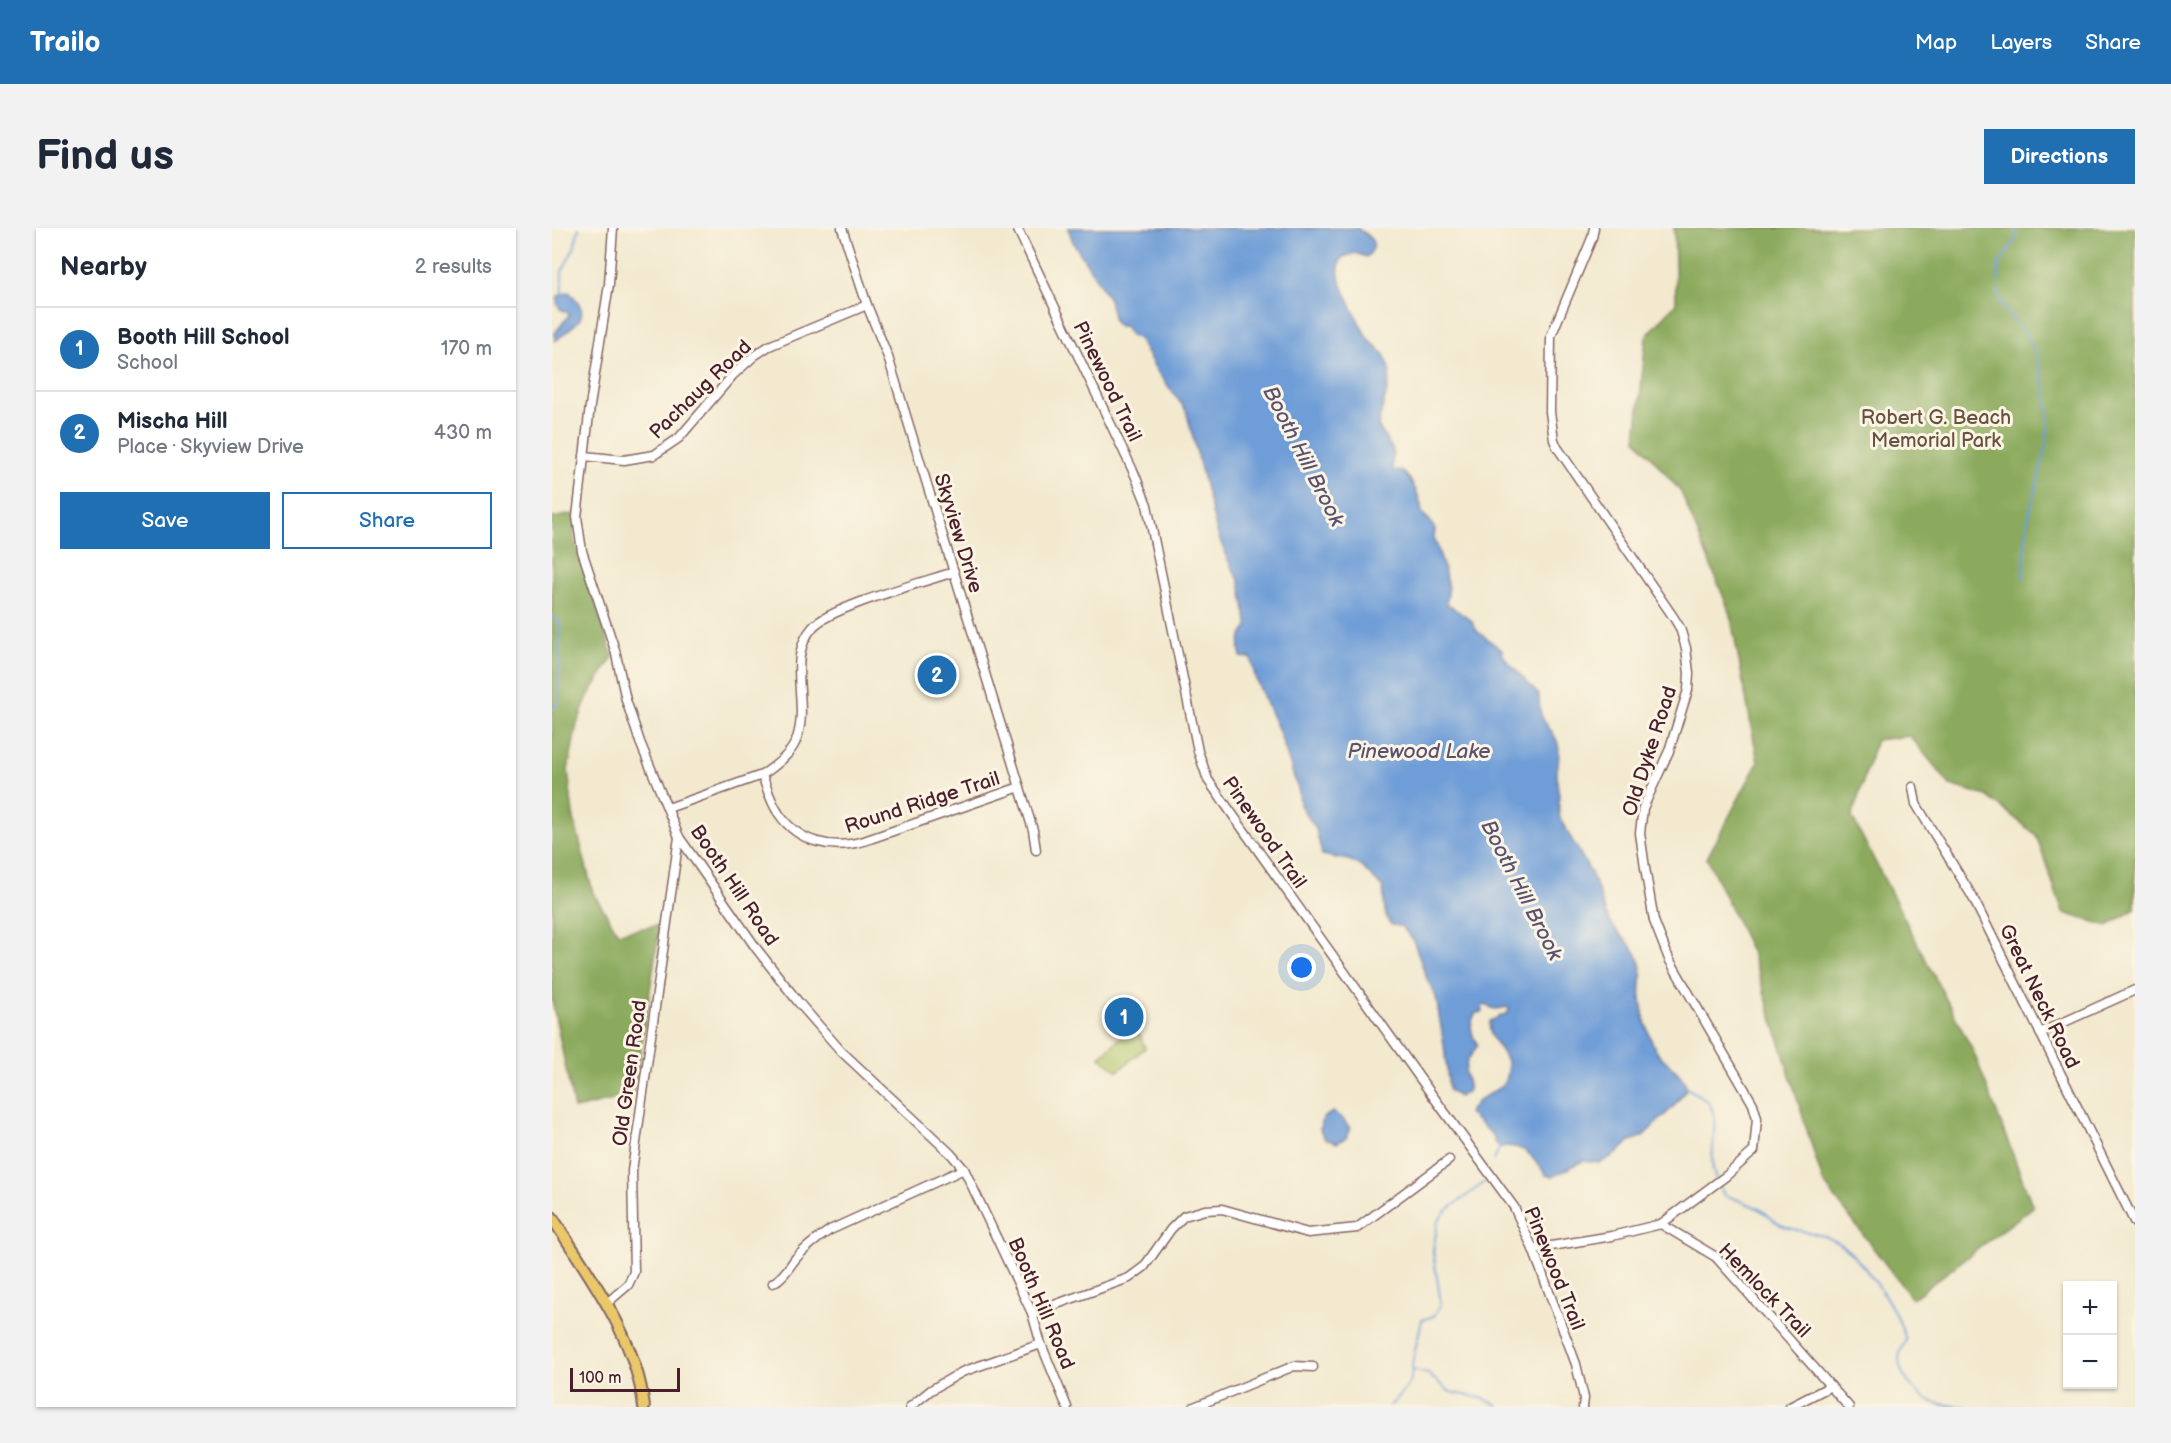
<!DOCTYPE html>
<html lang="en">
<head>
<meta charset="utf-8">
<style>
  body { margin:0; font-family:"Balsamiq Sans",sans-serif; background:#f2f2f3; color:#1f2937 }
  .controls { position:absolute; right:18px; bottom:18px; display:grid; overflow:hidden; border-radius:0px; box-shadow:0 2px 4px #0004 }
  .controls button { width:54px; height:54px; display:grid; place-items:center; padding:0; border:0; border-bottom:2px solid #e0e1e3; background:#fff; color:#1f2937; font:30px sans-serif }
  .scale { position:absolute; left:18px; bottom:15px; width:110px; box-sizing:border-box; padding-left:6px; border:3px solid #4a1f2b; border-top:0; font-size:16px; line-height:21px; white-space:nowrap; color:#4a1f2b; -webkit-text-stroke:4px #fcf5e5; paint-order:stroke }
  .you { position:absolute; left:750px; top:740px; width:21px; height:21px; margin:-15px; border:4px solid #fff; border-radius:50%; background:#1a73e8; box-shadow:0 0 0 9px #1a73e833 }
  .badge { display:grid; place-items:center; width:39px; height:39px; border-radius:50%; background:#1f6fb2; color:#fff; font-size:20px; font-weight:700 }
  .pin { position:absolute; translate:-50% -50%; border:3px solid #fff; box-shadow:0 2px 6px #0006 }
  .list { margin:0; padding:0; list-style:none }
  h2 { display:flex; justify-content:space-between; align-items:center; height:78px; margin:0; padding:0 24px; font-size:26px }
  h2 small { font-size:20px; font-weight:400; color:#747a83 }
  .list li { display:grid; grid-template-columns:39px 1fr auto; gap:18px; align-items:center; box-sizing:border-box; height:84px; padding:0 24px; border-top:2px solid #e0e1e3 }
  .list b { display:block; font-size:22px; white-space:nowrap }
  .list p { margin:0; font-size:20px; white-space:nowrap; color:#747a83 }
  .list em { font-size:20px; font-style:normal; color:#747a83 }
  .actions { display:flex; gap:12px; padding:18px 24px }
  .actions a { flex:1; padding:14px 0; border:2px solid #1f6fb2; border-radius:0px; text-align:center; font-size:21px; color:#1f6fb2 }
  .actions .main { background:#1f6fb2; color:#fff }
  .map { position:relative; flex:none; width:1583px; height:1179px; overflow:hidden; border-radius:0px }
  header { display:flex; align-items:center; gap:36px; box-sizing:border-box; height:84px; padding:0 30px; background:#1f6fb2; color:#fff }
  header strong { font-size:28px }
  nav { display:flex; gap:33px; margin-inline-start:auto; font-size:21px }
  .intro { display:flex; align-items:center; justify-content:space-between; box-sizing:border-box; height:144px; padding:0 36px }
  h1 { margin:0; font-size:42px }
  .button { padding:15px 27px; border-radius:0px; background:#1f6fb2; color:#fff; font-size:21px; font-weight:700 }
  main { display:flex; gap:36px; padding:0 36px }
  aside { flex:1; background:#fff; border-radius:0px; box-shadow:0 2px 4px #0004 }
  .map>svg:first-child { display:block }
  .green { fill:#afc569; stroke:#7c724a; stroke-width:1.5 }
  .forest { fill:#8baa5d; stroke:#6a6444; stroke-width:1.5 }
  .water { fill:#6e9dd7; stroke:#5c5e81; stroke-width:1.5 }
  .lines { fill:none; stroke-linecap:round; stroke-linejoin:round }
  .stream { stroke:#6e9dd7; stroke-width:2 }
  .minor-casing { stroke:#856664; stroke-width:11 }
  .major-casing { stroke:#856664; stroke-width:14 }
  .minor { stroke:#fff; stroke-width:8 }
  .major { stroke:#eac769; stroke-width:10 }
  .labels { text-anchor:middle; stroke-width:6; stroke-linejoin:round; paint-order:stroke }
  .street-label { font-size:20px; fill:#4a1f2b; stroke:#fcf5e5 }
  .park-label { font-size:20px; fill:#68513e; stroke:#fcf5e5 }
  .water-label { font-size:21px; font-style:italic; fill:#585170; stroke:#fcf5e5 }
</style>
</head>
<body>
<header>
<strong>Trailo</strong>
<nav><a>Map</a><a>Layers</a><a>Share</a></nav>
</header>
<div class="intro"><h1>Find us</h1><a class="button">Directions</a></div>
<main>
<aside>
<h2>Nearby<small>2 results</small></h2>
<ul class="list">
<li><span class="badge">1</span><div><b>Booth Hill School</b><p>School</p></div><em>170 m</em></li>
<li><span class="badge">2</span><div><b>Mischa Hill</b><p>Place · Skyview Drive</p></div><em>430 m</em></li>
</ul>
<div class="actions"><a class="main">Save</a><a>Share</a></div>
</aside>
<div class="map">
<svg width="1583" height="1179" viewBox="0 0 1583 1179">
  <rect width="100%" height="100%" fill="#fcf5e5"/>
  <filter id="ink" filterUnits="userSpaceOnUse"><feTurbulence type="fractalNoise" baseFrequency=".0167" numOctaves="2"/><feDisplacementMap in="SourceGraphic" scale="12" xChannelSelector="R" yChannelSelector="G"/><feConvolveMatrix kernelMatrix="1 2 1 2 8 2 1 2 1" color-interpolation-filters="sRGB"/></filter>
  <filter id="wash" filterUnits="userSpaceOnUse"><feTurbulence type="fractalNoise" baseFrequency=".008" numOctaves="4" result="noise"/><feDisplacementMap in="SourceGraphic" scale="24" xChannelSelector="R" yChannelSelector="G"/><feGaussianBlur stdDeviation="1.35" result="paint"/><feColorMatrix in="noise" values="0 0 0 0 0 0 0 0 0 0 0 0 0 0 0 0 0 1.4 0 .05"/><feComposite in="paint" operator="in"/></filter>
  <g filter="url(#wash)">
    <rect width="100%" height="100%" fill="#f2e9cf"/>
    <polygon class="green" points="581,798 589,809 593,820 566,843 548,829"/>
    <g class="forest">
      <polygon points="1122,0 1583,0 1583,681 1556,698 1511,685 1484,607 1435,568 1398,557 1358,508 1324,512 1300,589 1422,825 1481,979 1360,1071 1271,954 1201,728 1155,630 1206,534 1178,385 1129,264 1084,211 1094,109 1124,75"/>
      <polygon points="22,286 22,311 61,429 36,468 25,496 16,542 21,587 41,665 66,705 108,697 82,867 22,881 0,772 0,290"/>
    </g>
    <g class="water">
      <path d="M516 0H805C817 8 830 16 814 29L803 25 789 30C787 36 786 43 787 49 788 55 813 108 817 112 825 120 834 125 837 138 840 156 829 179 826 198L841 222 840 240 842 243 848 242C860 249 869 271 870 285L878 293 883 302 882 309C886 321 895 350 896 362 897 367 894 370 895 376L919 392 925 403 950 422 952 429 987 467C987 475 987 486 992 493 998 502 1003 506 1006 516 1009 529 1004 539 1005 552 1005 558 1007 564 1007 570 1007 578 1005 585 1009 592 1020 614 1035 634 1044 656 1049 669 1051 682 1058 694 1067 708 1083 717 1088 734 1092 746 1087 758 1089 770 1090 784 1095 801 1100 814 1107 834 1130 841 1135 860L1122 878 1090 909 1078 913 1066 925 1048 935 1031 933 1000 949 994 947C982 929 972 915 948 919L942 914V908L916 885C919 881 922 877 925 874 936 864 953 862 956 845 960 825 933 814 938 793L956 785 957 779 943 781 933 777 930 779 931 784 924 785C916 796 919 807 926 817L915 833 913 844 917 862 907 869 897 862 892 817 884 769 875 751 861 712 849 698 840 697C830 687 833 673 831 660L809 638 797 632 770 627 764 601 748 577 747 564 727 503 704 452 699 430 689 429C686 416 687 410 696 399L688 354 676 332 665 304 634 182 605 143 586 110 578 107 573 98H567L562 94 557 71 521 14Z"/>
      <path d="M17 64C31 77 36 88 19 100 13 104 9 110 3 113V105L18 86 8 81 5 75 6 68Z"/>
      <polygon points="781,884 790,890 798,900 794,910 785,915 773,911 768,902 771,890"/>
    </g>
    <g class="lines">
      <g class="stream">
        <polyline points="1447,54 1446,38 1464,10 1464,0"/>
        <path d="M1446 61C1447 82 1466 94 1477 111 1484 122 1493 158 1495 172 1501 211 1486 249 1477 286 1473 306 1473 329 1471 350"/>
        <polyline points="10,67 10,43 22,20 27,0"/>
        <polyline points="0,388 8,395 6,475 0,481"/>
        <path d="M1135 860C1141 864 1149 868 1155 873 1172 890 1153 929 1164 951"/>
        <polyline points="942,932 948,918"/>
        <path d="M1167 957 1172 967C1184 971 1196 975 1207 981 1215 985 1221 993 1229 997 1244 1004 1259 1003 1274 1009 1306 1020 1345 1081 1354 1112 1352 1116 1349 1121 1348 1125 1343 1145 1364 1167 1381 1174 1391 1178 1404 1178 1414 1179"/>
        <polyline points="860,1142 876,1146 898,1164 929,1170 944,1176 946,1179"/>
        <polyline points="837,1179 855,1160 859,1151 861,1131 870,1092 882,1088 889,1076 881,1023 886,993 894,983 933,954"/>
      </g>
    </g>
  </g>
  <g filter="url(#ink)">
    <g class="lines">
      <g class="minor-casing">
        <g id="minor">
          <polyline points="61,0 57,56 38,178 25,289 30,323 63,422 74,472 88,514 127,609 204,720 247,775 289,823 399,926 412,941 480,1085 489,1116 515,1179"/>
          <polyline points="290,0 315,77 336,129 481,602 484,622"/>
          <polyline points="465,0 583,247 595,277 646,523 656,552 867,849 962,979 981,1021 1024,1136 1032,1170 1031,1179"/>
          <polyline points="1042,0 1040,10 999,108 998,184 1002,212 1005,219 1122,390 1128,400 1134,420 1137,445 1136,462 1117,523 1091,580 1088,605 1093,640 1102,693 1117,731 1201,876 1205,890 1202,923 1174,948 1109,996"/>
          <polyline points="32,228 72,232 102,227 127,210 181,147 202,128 217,118 315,77"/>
          <path d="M210 547C215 560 219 575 227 586 247 615 280 622 312 613L468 559"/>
          <polyline points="1361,559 1364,576 1420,668 1583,995"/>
          <path d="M116 580 210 547C222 539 237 528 243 515 260 479 232 431 261 399 278 379 372 354 402 344"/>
          <polyline points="1488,805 1583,762"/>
          <polyline points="981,1021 1060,1008 1109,996 1164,1029 1297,1179"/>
          <path d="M221 1055C232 1049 237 1039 244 1030 254 1019 266 1010 278 1002L412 941"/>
          <polyline points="55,1075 76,1057 82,1044 80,943 127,609"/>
          <polyline points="480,1085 577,1050 592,1039 619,1001 632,988 653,982 670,981 756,1005 805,1000 897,932"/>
          <polyline points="358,1179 379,1162 410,1144 489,1116"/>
          <polyline points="642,1179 742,1138 761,1139"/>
          <polyline points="1238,1179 1279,1158"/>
        </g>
      </g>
      <g class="major-casing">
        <path id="major" d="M0 989C37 1048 84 1108 92 1179"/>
      </g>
      <use href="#minor" class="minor"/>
      <use href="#major" class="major"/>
    </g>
  </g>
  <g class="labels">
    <g class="street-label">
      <text transform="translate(556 153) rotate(64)" y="7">Pinewood Trail</text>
      <text transform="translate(148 161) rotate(-44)" y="7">Pachaug Road</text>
      <text transform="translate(407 305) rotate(73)" y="7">Skyview Drive</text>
      <text transform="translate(1097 523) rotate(-72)" y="7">Old Dyke Road</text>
      <text transform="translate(370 574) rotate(-18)" y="7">Round Ridge Trail</text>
      <text transform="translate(713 604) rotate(55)" y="7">Pinewood Trail</text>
      <text transform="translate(183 657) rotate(56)" y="7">Booth Hill Road</text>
      <text transform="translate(1488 768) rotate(64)" y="7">Great Neck Road</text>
      <text transform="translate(77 845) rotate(-82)" y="7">Old Green Road</text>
      <text transform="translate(1003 1040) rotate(68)" y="7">Pinewood Trail</text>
      <text transform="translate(1213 1062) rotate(46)" y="7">Hemlock Trail</text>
      <text transform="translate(490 1075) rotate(67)" y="7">Booth Hill Road</text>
    </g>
    <g class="park-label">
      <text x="1384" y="196">Robert G. Beach<tspan x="1384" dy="23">Memorial Park</tspan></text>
    </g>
    <g class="water-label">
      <text transform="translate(752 228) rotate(63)" y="7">Booth Hill Brook</text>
      <text x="867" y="530">Pinewood Lake</text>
      <text transform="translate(970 662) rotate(63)" y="7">Booth Hill Brook</text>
    </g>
  </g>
</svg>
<div class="controls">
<button>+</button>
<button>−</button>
</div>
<div class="scale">100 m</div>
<div class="you"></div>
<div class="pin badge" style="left:572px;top:789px">1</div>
<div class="pin badge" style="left:385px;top:447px">2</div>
</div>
</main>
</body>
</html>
